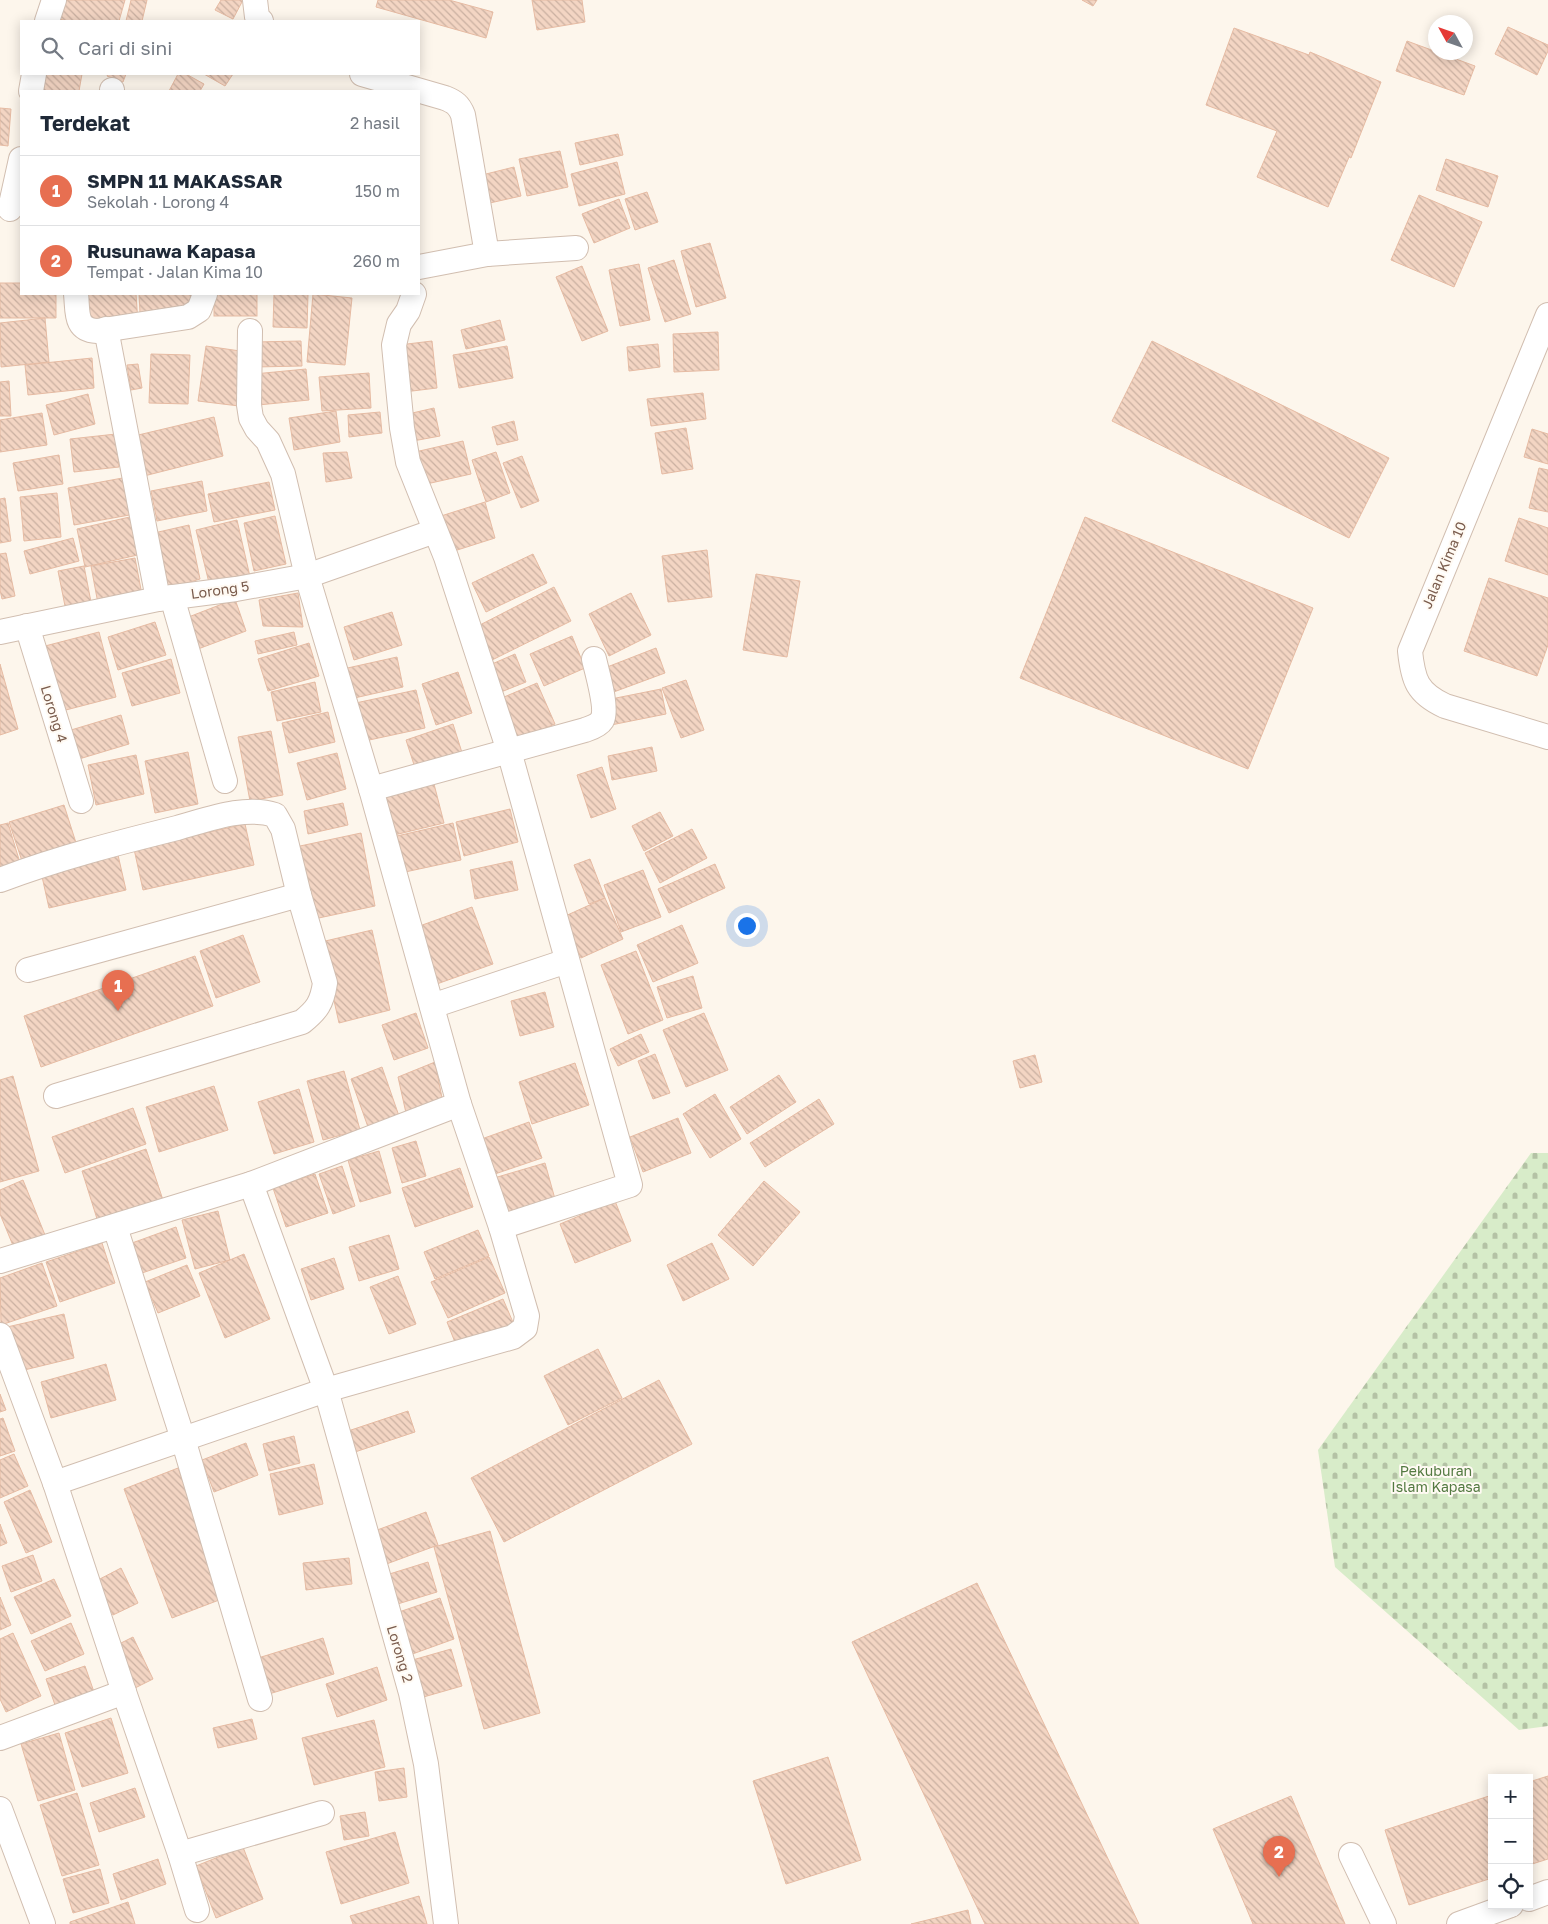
<!DOCTYPE html>
<html lang="id">
<head>
<meta charset="utf-8">
<style>
  body { margin:0; font-family:"Golos Text",sans-serif; background:#f2f2f3; color:#1f2937 }
  .controls { position:absolute; right:15px; bottom:15px; display:grid; overflow:hidden; border-radius:0px; box-shadow:0 2px 12px #0003 }
  .controls button { width:45px; height:45px; display:grid; place-items:center; padding:0; border:0; border-bottom:1px solid #e0e1e3; background:#fff; color:#1f2937; font:25px sans-serif }
  .compass { position:absolute; left:1428px; top:15px; width:45px; height:45px; border-radius:50%; background:#fff; box-shadow:0 2px 12px #0003; rotate:310deg }
  .you { position:absolute; left:746px; top:925px; width:18px; height:18px; margin:-12px; border:4px solid #fff; border-radius:50%; background:#1a73e8; box-shadow:0 0 0 8px #1a73e833 }
  .badge { display:grid; place-items:center; width:32px; height:32px; border-radius:50%; background:#e76f51; color:#fff; font-size:16px; font-weight:700 }
  .pin { position:absolute; translate:-50% -41px; filter:drop-shadow(0 1px 2px #0008) }
  .pin::after { content:''; position:absolute; top:26px; width:18px; height:15px; background:inherit; clip-path:polygon(0 0,100% 0,50% 100%) }
  .list { margin:0; padding:0; list-style:none }
  h2 { display:flex; justify-content:space-between; align-items:center; height:65px; margin:0; padding:0 20px; font-size:21px }
  h2 small { font-size:16px; font-weight:400; color:#747a83 }
  .list li { display:grid; grid-template-columns:32px 1fr auto; gap:15px; align-items:center; box-sizing:border-box; height:70px; padding:0 20px; border-top:1px solid #e0e1e3 }
  .list b { display:block; font-size:19px; white-space:nowrap }
  .list p { margin:0; font-size:16px; white-space:nowrap; color:#747a83 }
  .list em { font-size:16px; font-style:normal; color:#747a83 }
  .icon { flex:none; width:28px; height:28px; fill:none; stroke:currentColor; stroke-width:2; stroke-linecap:round; stroke-linejoin:round }
  .map { position:relative; flex:none; width:1548px; height:1924px; overflow:hidden }
  .search { position:absolute; background:#fff; box-shadow:0 2px 12px #0003; left:20px; top:20px; width:400px; height:55px; display:flex; align-items:center; gap:12px; box-sizing:border-box; padding:0 18px; border-radius:0px; color:#747a83; font-size:19px }
  .panel { position:absolute; background:#fff; box-shadow:0 2px 12px #0003; left:20px; top:90px; width:400px; height:205px; border-radius:0px }
  .map>svg:first-child { display:block }
  .cemetery { fill:url(#cemetery-stones) }
  .building { fill:url(#building-back-hatch); stroke:#e6bba3 }
  .lines { fill:none; stroke-linecap:round; stroke-linejoin:round }
  .minor-casing { stroke:#d1beb0; stroke-width:26 }
  .minor { stroke:#fff; stroke-width:24 }
  .labels { text-anchor:middle; stroke-width:4; stroke-linejoin:round; paint-order:stroke }
  .street-label { font-size:14px; fill:#7a5c4d; stroke:#fffaf3 }
  .park-label { font-size:14px; fill:#537a41; stroke:#fffaf3 }
</style>
</head>
<body>
<div class="map">
<svg width="1548" height="1924" viewBox="0 0 1548 1924">
  <defs>
    <pattern id="cemetery-stones" width="16" height="16" patternUnits="userSpaceOnUse" patternTransform="scale(1.25)"><rect width="16" height="16" fill="#d8ecc9"/><path d="M2 7V4a2 2 0 0 1 4 0v3zM10 15v-3a2 2 0 0 1 4 0v3z" fill="#b4c2a5"/></pattern>
    <pattern id="building-back-hatch" width="6" height="6" patternUnits="userSpaceOnUse" patternTransform="scale(1.25)"><rect width="6" height="6" fill="#f3d5c3"/><path d="M-1 5l2 2M0 0l6 6M5-1l2 2" fill="none" stroke="#cab0a1"/></pattern>
  </defs>
  <rect width="100%" height="100%" fill="#fdf6ec"/>
  <polygon class="cemetery" points="1531,1153 1548,1153 1548,1726 1519,1730 1335,1567 1318,1450"/>
  <g class="building">
    <polygon points="62,0 125,0 119,21 67,21 56,18"/>
    <polygon points="131,0 147,0 142,21 126,21"/>
    <polygon points="221,0 243,0 233,19 215,10"/>
    <polygon points="378,0 449,0 493,12 486,38 376,7"/>
    <polygon points="532,0 582,0 585,22 537,30"/>
    <polygon points="1082,0 1097,0 1093,6"/>
    <polygon points="1508,27 1548,45 1548,51 1537,75 1495,54"/>
    <polygon points="1234,28 1309,55 1310,52 1381,82 1351,158 1349,157 1328,207 1257,177 1277,131 1206,105"/>
    <polygon points="1407,41 1475,66 1464,95 1396,71"/>
    <polygon points="38,74 82,74 79,91 36,91"/>
    <polygon points="108,74 126,74 123,82 107,76"/>
    <polygon points="178,74 186,74 204,84 200,91 169,91"/>
    <polygon points="204,74 233,74 225,86"/>
    <polygon points="0,108 11,109 8,146 0,145"/>
    <polygon points="618,134 623,155 580,165 575,143"/>
    <polygon points="560,151 568,187 527,196 519,159"/>
    <polygon points="1446,159 1498,176 1488,207 1436,190"/>
    <polygon points="617,162 625,194 579,206 571,174"/>
    <polygon points="514,167 521,196 481,205 474,177"/>
    <polygon points="647,192 658,222 635,230 625,199"/>
    <polygon points="1419,195 1482,222 1454,287 1391,260"/>
    <polygon points="619,199 630,228 594,243 582,214"/>
    <polygon points="710,243 726,298 696,307 681,251"/>
    <polygon points="674,260 691,314 665,322 648,268"/>
    <polygon points="639,264 650,320 620,326 609,270"/>
    <polygon points="582,266 608,331 582,341 556,277"/>
    <polygon points="0,283 21,283 21,294 56,294 56,318 0,318"/>
    <polygon points="82,294 136,294 138,323 85,328"/>
    <polygon points="139,294 195,294 196,309 140,313"/>
    <rect x="214" y="294" width="43" height="22"/>
    <polygon points="274,294 308,294 307,328 273,327"/>
    <polygon points="313,294 352,298 345,365 307,362"/>
    <polygon points="45,318 49,362 1,367 0,323"/>
    <polygon points="500,320 505,340 466,349 461,330"/>
    <polygon points="718,332 719,370 674,372 673,334"/>
    <polygon points="301,341 302,366 255,367 255,342"/>
    <polygon points="432,341 437,388 404,392 399,345"/>
    <polygon points="1152,341 1389,458 1349,538 1112,421"/>
    <polygon points="658,344 660,367 629,371 627,347"/>
    <polygon points="206,346 247,352 239,406 198,401"/>
    <polygon points="507,346 513,378 459,388 453,355"/>
    <polygon points="151,354 190,355 188,404 149,403"/>
    <polygon points="92,358 94,388 28,395 25,365"/>
    <polygon points="138,364 142,388 131,390 127,365"/>
    <polygon points="306,369 309,400 258,405 254,374"/>
    <polygon points="369,373 371,408 322,411 319,377"/>
    <polygon points="9,381 11,416 0,416 0,382"/>
    <polygon points="703,393 706,419 651,426 647,399"/>
    <polygon points="88,394 95,424 54,435 46,405"/>
    <polygon points="434,408 440,436 413,441 408,414"/>
    <polygon points="336,411 340,442 294,450 289,418"/>
    <polygon points="380,412 382,433 349,437 348,415"/>
    <polygon points="42,413 47,445 0,452 0,420"/>
    <polygon points="214,417 223,456 144,476 134,436"/>
    <polygon points="514,421 518,440 497,445 492,427"/>
    <polygon points="686,428 693,469 662,474 655,433"/>
    <polygon points="1532,429 1548,434 1548,464 1524,457"/>
    <polygon points="116,434 119,467 74,472 70,439"/>
    <polygon points="463,441 471,474 422,485 415,452"/>
    <polygon points="347,452 352,478 326,482 323,453"/>
    <polygon points="496,452 510,493 486,502 472,460"/>
    <polygon points="59,455 63,484 18,491 13,463"/>
    <polygon points="522,456 539,501 521,508 503,463"/>
    <polygon points="1539,468 1548,470 1548,512 1529,508"/>
    <polygon points="128,477 135,514 74,525 68,488"/>
    <polygon points="202,481 207,511 157,521 151,491"/>
    <polygon points="269,482 275,510 214,522 208,494"/>
    <polygon points="57,493 61,537 24,541 20,497"/>
    <polygon points="5,498 11,541 0,543 0,499"/>
    <polygon points="485,502 495,538 451,552 441,516"/>
    <polygon points="134,516 142,554 85,567 77,529"/>
    <polygon points="275,516 286,564 254,571 244,523"/>
    <polygon points="1085,517 1313,608 1248,769 1020,678"/>
    <polygon points="1519,518 1548,528 1548,575 1505,561"/>
    <polygon points="237,520 251,581 211,591 196,530"/>
    <polygon points="189,525 200,579 167,589 154,533"/>
    <polygon points="73,538 79,561 30,574 24,551"/>
    <polygon points="707,550 712,597 668,602 662,556"/>
    <polygon points="6,553 15,596 2,599 0,590 0,554"/>
    <polygon points="533,554 547,583 486,612 472,583"/>
    <polygon points="135,558 143,600 99,609 91,566"/>
    <polygon points="84,566 92,607 66,611 58,571"/>
    <polygon points="756,574 800,581 787,657 743,650"/>
    <polygon points="1489,578 1548,598 1548,645 1537,676 1464,651"/>
    <polygon points="554,587 571,621 490,661 474,628"/>
    <polygon points="298,593 303,627 263,626 259,600"/>
    <polygon points="631,593 651,635 609,656 589,614"/>
    <polygon points="235,599 246,631 198,649 186,618"/>
    <polygon points="392,612 402,645 354,660 344,627"/>
    <polygon points="155,622 166,655 118,670 108,637"/>
    <polygon points="99,632 116,697 62,711 45,646"/>
    <polygon points="294,632 297,645 258,654 255,641"/>
    <polygon points="572,636 585,668 544,686 530,654"/>
    <polygon points="309,643 319,676 268,691 258,659"/>
    <polygon points="656,648 665,673 611,693 602,669"/>
    <polygon points="515,654 526,682 496,694 485,667"/>
    <polygon points="397,657 403,687 350,699 343,669"/>
    <polygon points="171,659 180,693 132,706 122,673"/>
    <polygon points="0,664 18,729 0,735"/>
    <polygon points="458,672 472,713 436,725 422,684"/>
    <polygon points="686,680 704,730 681,738 662,688"/>
    <polygon points="315,682 321,712 277,721 271,692"/>
    <polygon points="537,683 555,724 515,741 497,700"/>
    <polygon points="661,689 666,714 611,725 606,700"/>
    <polygon points="416,690 425,728 360,742 351,704"/>
    <polygon points="328,712 335,742 289,753 282,723"/>
    <polygon points="121,715 129,744 79,759 71,730"/>
    <polygon points="453,724 464,759 417,774 406,740"/>
    <polygon points="271,731 283,795 250,801 238,737"/>
    <polygon points="652,747 657,771 612,780 608,756"/>
    <polygon points="188,752 198,804 155,813 145,761"/>
    <polygon points="337,753 346,789 307,800 297,763"/>
    <polygon points="136,755 144,794 96,805 88,765"/>
    <polygon points="602,767 616,809 591,818 577,775"/>
    <polygon points="434,784 444,823 386,837 376,798"/>
    <polygon points="343,803 348,825 308,834 304,811"/>
    <polygon points="64,805 77,846 23,864 9,822"/>
    <polygon points="510,809 518,842 464,856 456,822"/>
    <polygon points="660,812 673,836 644,851 632,826"/>
    <polygon points="8,823 20,863 0,869 0,825"/>
    <polygon points="453,823 461,860 405,872 397,836"/>
    <polygon points="245,824 254,865 143,890 134,849"/>
    <polygon points="692,829 707,858 660,883 645,853"/>
    <polygon points="361,833 375,906 314,919 300,846"/>
    <polygon points="118,855 126,890 49,908 41,872"/>
    <polygon points="590,859 605,898 589,904 574,865"/>
    <polygon points="512,861 518,890 475,899 470,870"/>
    <polygon points="715,864 725,888 669,913 658,889"/>
    <polygon points="643,870 661,917 621,932 604,885"/>
    <polygon points="605,898 623,939 581,958 563,917"/>
    <polygon points="472,907 493,964 434,985 414,928"/>
    <polygon points="682,925 698,963 653,982 637,945"/>
    <polygon points="372,930 390,1010 339,1023 321,942"/>
    <polygon points="243,935 260,982 216,998 200,951"/>
    <polygon points="636,951 663,1020 628,1034 601,965"/>
    <polygon points="195,956 213,1006 41,1067 24,1016"/>
    <polygon points="693,976 702,1008 667,1018 657,987"/>
    <polygon points="545,992 554,1027 520,1036 511,1001"/>
    <polygon points="416,1013 428,1048 394,1060 382,1025"/>
    <polygon points="704,1013 728,1070 686,1087 663,1030"/>
    <polygon points="641,1034 649,1052 618,1066 610,1049"/>
    <polygon points="655,1054 670,1093 653,1099 638,1061"/>
    <polygon points="1035,1055 1042,1082 1020,1088 1013,1061"/>
    <polygon points="435,1062 443,1103 406,1113 398,1077"/>
    <polygon points="575,1063 589,1105 532,1124 519,1082"/>
    <polygon points="382,1067 399,1116 368,1127 351,1079"/>
    <polygon points="344,1071 360,1130 323,1140 307,1081"/>
    <polygon points="779,1075 796,1102 747,1134 730,1107"/>
    <polygon points="13,1076 39,1171 0,1182 0,1080"/>
    <polygon points="214,1086 228,1130 159,1152 146,1107"/>
    <polygon points="299,1089 314,1142 274,1154 258,1102"/>
    <polygon points="715,1094 741,1139 710,1158 683,1114"/>
    <polygon points="819,1099 834,1124 765,1167 750,1143"/>
    <polygon points="133,1108 146,1144 65,1173 52,1137"/>
    <polygon points="678,1118 691,1153 643,1172 630,1137"/>
    <polygon points="529,1122 542,1158 489,1176 476,1141"/>
    <polygon points="416,1141 426,1176 402,1183 392,1148"/>
    <polygon points="146,1149 163,1200 98,1222 82,1171"/>
    <polygon points="379,1151 391,1193 360,1202 348,1160"/>
    <polygon points="545,1163 555,1199 504,1214 494,1178"/>
    <polygon points="342,1166 355,1206 333,1214 319,1174"/>
    <polygon points="460,1168 473,1207 415,1227 402,1188"/>
    <polygon points="315,1174 328,1213 286,1227 273,1188"/>
    <polygon points="23,1180 45,1235 14,1248 0,1214 0,1190"/>
    <polygon points="764,1181 800,1212 753,1266 718,1235"/>
    <polygon points="615,1201 631,1241 575,1263 560,1224"/>
    <polygon points="218,1211 230,1260 195,1269 182,1220"/>
    <polygon points="176,1227 186,1258 142,1273 132,1243"/>
    <polygon points="478,1230 489,1256 435,1279 424,1252"/>
    <polygon points="389,1235 399,1269 359,1281 349,1247"/>
    <polygon points="102,1243 115,1283 60,1302 46,1262"/>
    <polygon points="712,1243 729,1279 683,1301 667,1265"/>
    <polygon points="244,1254 270,1319 225,1338 199,1273"/>
    <polygon points="489,1257 505,1293 448,1318 431,1282"/>
    <polygon points="334,1258 344,1289 311,1300 301,1269"/>
    <polygon points="42,1263 57,1306 1,1325 0,1278"/>
    <polygon points="187,1265 200,1296 158,1313 145,1282"/>
    <polygon points="398,1276 416,1324 389,1334 370,1287"/>
    <polygon points="503,1299 515,1327 458,1350 447,1322"/>
    <polygon points="64,1314 74,1358 16,1372 7,1327"/>
    <polygon points="598,1349 622,1398 568,1425 544,1376"/>
    <polygon points="106,1364 116,1400 51,1418 41,1382"/>
    <polygon points="659,1380 692,1444 504,1542 471,1478"/>
    <polygon points="0,1394 6,1410 0,1412"/>
    <polygon points="408,1411 415,1432 352,1453 345,1432"/>
    <polygon points="3,1418 15,1451 0,1456 0,1419"/>
    <polygon points="294,1436 300,1463 269,1471 263,1444"/>
    <polygon points="246,1443 258,1475 214,1492 202,1460"/>
    <polygon points="14,1454 28,1486 0,1498 0,1460"/>
    <polygon points="314,1464 323,1504 279,1515 270,1474"/>
    <polygon points="178,1468 227,1597 172,1618 124,1489"/>
    <polygon points="30,1490 52,1542 26,1553 4,1502"/>
    <polygon points="426,1512 438,1545 381,1566 369,1533"/>
    <polygon points="0,1524 7,1543 0,1546"/>
    <polygon points="490,1531 540,1713 484,1729 434,1547"/>
    <polygon points="33,1555 42,1581 11,1592 2,1566"/>
    <polygon points="349,1558 352,1584 306,1590 303,1563"/>
    <polygon points="428,1562 437,1592 391,1606 383,1576"/>
    <polygon points="121,1568 138,1603 113,1615 96,1581"/>
    <polygon points="54,1579 71,1616 31,1634 14,1597"/>
    <polygon points="977,1583 1139,1924 985,1924 852,1642"/>
    <polygon points="0,1597 11,1625 0,1630"/>
    <polygon points="440,1598 454,1639 407,1656 393,1614"/>
    <polygon points="71,1623 84,1654 45,1671 31,1641"/>
    <polygon points="13,1633 41,1696 6,1712 0,1699 0,1639"/>
    <polygon points="133,1637 153,1679 131,1690 111,1648"/>
    <polygon points="323,1638 334,1674 269,1694 258,1658"/>
    <polygon points="451,1649 462,1686 420,1698 409,1661"/>
    <polygon points="85,1666 94,1692 55,1705 46,1679"/>
    <polygon points="377,1667 387,1700 337,1717 326,1684"/>
    <polygon points="111,1718 128,1773 82,1787 65,1733"/>
    <polygon points="252,1719 257,1739 218,1748 213,1728"/>
    <polygon points="374,1720 385,1767 314,1785 302,1738"/>
    <polygon points="59,1733 75,1790 38,1801 21,1744"/>
    <polygon points="828,1757 861,1860 786,1884 753,1781"/>
    <polygon points="404,1768 407,1797 379,1801 375,1772"/>
    <polygon points="1548,1776 1548,1859 1529,1865 1529,1782"/>
    <polygon points="135,1788 145,1817 99,1832 90,1803"/>
    <polygon points="77,1793 99,1865 62,1876 40,1805"/>
    <polygon points="1492,1795 1492,1878 1409,1905 1385,1830"/>
    <polygon points="1291,1796 1345,1924 1253,1924 1213,1829"/>
    <polygon points="365,1812 369,1836 344,1840 340,1816"/>
    <polygon points="395,1832 409,1883 341,1904 326,1852"/>
    <polygon points="243,1847 263,1899 216,1918 196,1866"/>
    <polygon points="158,1859 166,1884 121,1900 113,1874"/>
    <polygon points="100,1869 109,1903 73,1913 63,1879"/>
    <polygon points="419,1896 427,1924 353,1924 350,1916"/>
    <polygon points="128,1902 135,1924 70,1924 70,1922"/>
    <polygon points="968,1910 971,1924 911,1924"/>
  </g>
  <g class="lines">
    <g class="minor-casing">
      <g id="minor">
        <polyline points="255,0 257,17 261,21"/>
        <polyline points="47,21 54,0"/>
        <path d="M362 74 445 98C455 102 459 105 463 115L487 254"/>
        <polyline points="31,91 34,74"/>
        <polyline points="112,91 112,90"/>
        <polyline points="10,209 21,159"/>
        <polyline points="419,267 487,254 576,248"/>
        <path d="M76 294C78 311 74 330 97 331L188 317 199 310 205 294"/>
        <polyline points="414,294 408,311 399,324 394,345 402,428 408,462 446,557 509,751 630,1185 501,1227"/>
        <path d="M1548 315 1410 651C1413 680 1417 693 1445 706L1548 737"/>
        <polyline points="106,329 158,599"/>
        <polyline points="172,597 225,781"/>
        <polyline points="27,626 81,801"/>
        <polyline points="0,632 158,599 236,589 307,576 435,531"/>
        <path d="M371 789 585 730C591 728 599 725 602 720 608 709 597 672 594 659"/>
        <path d="M0 880C58 858 117 843 177 828 207 820 244 805 275 815L283 829 299 895 325 983C322 1003 317 1010 302 1022L56 1096"/>
        <polyline points="28,970 299,895"/>
        <polyline points="432,1006 567,961"/>
        <polyline points="115,1227 183,1439 260,1699"/>
        <polyline points="0,1261 251,1184 459,1104 371,789 307,576 283,474 268,441 257,429 251,418 249,405 250,331"/>
        <polyline points="0,1335 55,1483 124,1692 180,1854 197,1910"/>
        <polyline points="55,1483 326,1390 251,1184"/>
        <polyline points="0,1738 124,1692"/>
        <polyline points="0,1809 43,1924"/>
        <polyline points="180,1854 322,1813"/>
        <polyline points="1351,1855 1384,1924"/>
        <polyline points="1529,1899 1548,1892"/>
        <polyline points="446,1924 426,1764 411,1693 326,1390 513,1337 525,1328 527,1316 501,1227 459,1104"/>
        <polyline points="1459,1924 1511,1905"/>
      </g>
    </g>
    <use href="#minor" class="minor"/>
  </g>
  <g class="labels">
    <g class="street-label">
      <text transform="translate(1444 565) rotate(-67)" y="5">Jalan Kima 10</text>
      <text transform="translate(220 590) rotate(-8)" y="5">Lorong 5</text>
      <text transform="translate(54 714) rotate(73)" y="5">Lorong 4</text>
      <text transform="translate(400 1654) rotate(73)" y="5">Lorong 2</text>
    </g>
    <g class="park-label">
      <text x="1436" y="1476">Pekuburan<tspan x="1436" dy="16">Islam Kapasa</tspan></text>
    </g>
  </g>
</svg>
<div class="controls">
<button>+</button>
<button>−</button>
<button><svg class="icon" aria-label="locate" viewBox="0 0 24 24"><circle cx="12" cy="12" r="6"/><path d="M12 2v4M12 18v4M2 12h4M18 12h4"/></svg></button>
</div>
<svg class="compass" viewBox="-18 -18 36 36"><path d="M0-13l5 13h-10z" fill="#e53935"/><path d="M0 13l5-13h-10z" fill="#747a83"/></svg>
<div class="you"></div>
<div class="pin badge" style="left:118px;top:1011px">1</div>
<div class="pin badge" style="left:1279px;top:1877px">2</div>
<div class="search"><svg class="icon" aria-label="search" viewBox="0 0 24 24"><circle cx="10" cy="10" r="6"/><path d="M15 15l6 6"/></svg>Cari di sini</div>
<section class="panel">
<h2>Terdekat<small>2 hasil</small></h2>
<ul class="list">
<li><span class="badge">1</span><div><b>SMPN 11 MAKASSAR</b><p>Sekolah · Lorong 4</p></div><em>150 m</em></li>
<li><span class="badge">2</span><div><b>Rusunawa Kapasa</b><p>Tempat · Jalan Kima 10</p></div><em>260 m</em></li>
</ul>
</section>
</div>
</body>
</html>
